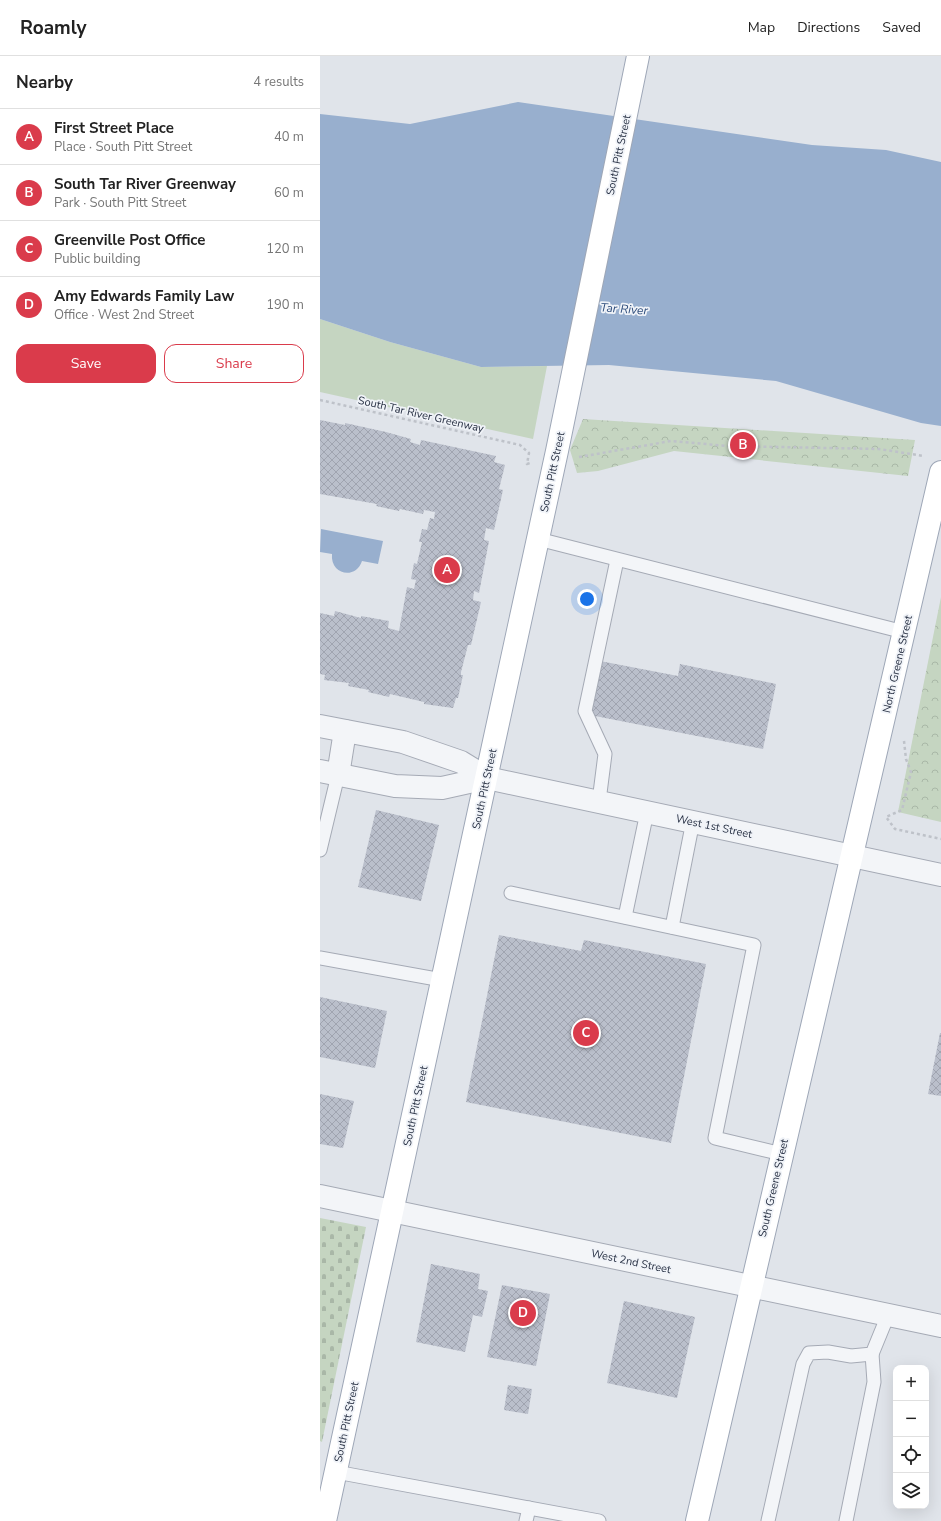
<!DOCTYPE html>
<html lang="en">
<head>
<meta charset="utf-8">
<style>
  body { margin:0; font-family:"Nunito Sans",sans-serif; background:#f2f2f2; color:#222 }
  .controls { position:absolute; right:12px; bottom:12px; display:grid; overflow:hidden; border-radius:8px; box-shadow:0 4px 16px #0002 }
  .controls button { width:36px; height:36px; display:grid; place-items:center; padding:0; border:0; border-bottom:1px solid #e0e0e0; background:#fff; color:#222; font:20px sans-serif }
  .you { position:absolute; left:267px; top:543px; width:14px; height:14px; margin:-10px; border:3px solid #fff; border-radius:50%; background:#1a73e8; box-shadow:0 0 0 6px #1a73e833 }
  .badge { display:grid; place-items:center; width:26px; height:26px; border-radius:50%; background:#da3b4b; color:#fff; font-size:13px; font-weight:700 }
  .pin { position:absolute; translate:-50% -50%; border:2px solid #fff; box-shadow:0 1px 4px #0006 }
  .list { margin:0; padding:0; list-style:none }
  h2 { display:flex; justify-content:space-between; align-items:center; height:52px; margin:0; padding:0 16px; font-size:17px }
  h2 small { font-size:13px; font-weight:400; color:#767676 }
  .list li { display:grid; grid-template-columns:26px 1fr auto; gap:12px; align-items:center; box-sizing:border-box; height:56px; padding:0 16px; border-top:1px solid #e0e0e0 }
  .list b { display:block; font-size:15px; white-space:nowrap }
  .list p { margin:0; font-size:13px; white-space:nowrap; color:#767676 }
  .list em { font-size:13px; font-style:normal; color:#767676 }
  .actions { display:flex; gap:8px; padding:12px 16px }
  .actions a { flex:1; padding:9px 0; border:1px solid #da3b4b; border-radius:12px; text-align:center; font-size:14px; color:#da3b4b }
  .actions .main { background:#da3b4b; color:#fff }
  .icon { flex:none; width:22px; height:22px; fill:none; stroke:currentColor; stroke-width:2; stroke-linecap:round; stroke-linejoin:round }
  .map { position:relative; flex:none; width:621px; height:1465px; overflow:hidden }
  header { display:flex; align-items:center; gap:24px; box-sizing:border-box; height:56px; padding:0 20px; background:#fff; border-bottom:1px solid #e0e0e0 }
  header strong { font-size:19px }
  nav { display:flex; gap:22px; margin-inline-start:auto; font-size:14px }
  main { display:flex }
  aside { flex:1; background:#fff }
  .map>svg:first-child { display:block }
  .green { fill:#c5d5c1 }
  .forest { fill:url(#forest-crowns) }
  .cemetery { fill:url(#cemetery-stones) }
  .water { fill:#98afce }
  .building { fill:url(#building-cross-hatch) }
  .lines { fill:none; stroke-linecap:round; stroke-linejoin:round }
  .service-casing { stroke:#a5aab5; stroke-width:15 }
  .minor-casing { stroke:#a5aab5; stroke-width:24 }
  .tertiary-casing { stroke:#a5aab5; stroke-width:24 }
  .primary-casing { stroke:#9ea7b7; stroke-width:24 }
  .path { stroke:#bec2c9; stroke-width:2.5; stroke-dasharray:3 3; stroke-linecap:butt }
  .service { stroke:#f3f5f8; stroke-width:13 }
  .minor { stroke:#f3f5f8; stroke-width:22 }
  .tertiary { stroke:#f3f5f8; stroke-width:22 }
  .primary { stroke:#fff; stroke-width:22 }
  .labels { text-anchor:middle; stroke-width:3.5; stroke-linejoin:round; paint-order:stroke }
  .street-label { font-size:11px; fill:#273043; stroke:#f0f3f8 }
  .water-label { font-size:12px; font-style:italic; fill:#2d4c7b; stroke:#f0f3f8 }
</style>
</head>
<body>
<header>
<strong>Roamly</strong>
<nav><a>Map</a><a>Directions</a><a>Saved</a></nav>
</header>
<main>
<aside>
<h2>Nearby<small>4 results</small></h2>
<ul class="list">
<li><span class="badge">A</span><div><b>First Street Place</b><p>Place · South Pitt Street</p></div><em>40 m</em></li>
<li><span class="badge">B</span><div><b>South Tar River Greenway</b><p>Park · South Pitt Street</p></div><em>60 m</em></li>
<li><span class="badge">C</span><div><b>Greenville Post Office</b><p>Public building</p></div><em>120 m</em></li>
<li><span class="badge">D</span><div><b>Amy Edwards Family Law</b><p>Office · West 2nd Street</p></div><em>190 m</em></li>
</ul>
<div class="actions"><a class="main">Save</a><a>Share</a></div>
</aside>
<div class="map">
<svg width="621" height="1465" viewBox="0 0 621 1465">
  <defs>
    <pattern id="forest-crowns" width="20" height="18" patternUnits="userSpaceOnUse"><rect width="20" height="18" fill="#c5d5c1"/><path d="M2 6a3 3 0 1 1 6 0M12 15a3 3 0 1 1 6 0" fill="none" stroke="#a9b7a7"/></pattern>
    <pattern id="cemetery-stones" width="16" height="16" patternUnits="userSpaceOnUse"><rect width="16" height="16" fill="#c5d5c1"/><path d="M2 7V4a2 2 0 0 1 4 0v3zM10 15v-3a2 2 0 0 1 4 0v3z" fill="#a9b7a7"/></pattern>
    <pattern id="building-cross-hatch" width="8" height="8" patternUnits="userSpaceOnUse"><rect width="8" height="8" fill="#babfcb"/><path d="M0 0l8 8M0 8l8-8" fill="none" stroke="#a0a4b0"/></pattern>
  </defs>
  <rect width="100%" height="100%" fill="#e0e4ea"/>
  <polygon class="green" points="0,263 70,286 161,311 227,310 213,383 0,336"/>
  <g class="forest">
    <polygon points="263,363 595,384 588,420 354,395 278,415 257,417 250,394"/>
    <polygon points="621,541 621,766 578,756"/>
  </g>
  <polygon class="cemetery" points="0,1162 46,1171 2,1386 0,1385"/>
  <g class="water">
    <polygon points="198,46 492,89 566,94 621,106 621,370 601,367 456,325 289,309 161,311 70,286 0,263 0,58 90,68"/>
    <path d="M1 473 63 485 58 508 42 505C36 524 10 519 12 498L0 496Z"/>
  </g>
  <g class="building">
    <polygon points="0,364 25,369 25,367 66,376 91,383 90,386 100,389 101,384 176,400 174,406 185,409 179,433 183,434 174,474 166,472 164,484 169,485 159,537 154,535 153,544 161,546 151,589 148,589 141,616 141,619 143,619 138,642 136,642 133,652 104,648 104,646 70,638 69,641 48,636 49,634 28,630 29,627 4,624 5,619 0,618 0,557 14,560 15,555 41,562 41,560 69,565 68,572 79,575 87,531 94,533 96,524 91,523 94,507 97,508 102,486 99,486 102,473 107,474 110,462 114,463 115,456 104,454 103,458 80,453 79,455 56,450 57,448 0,438"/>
    <polygon points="280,605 358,620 360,608 456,628 443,693 270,659"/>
    <polygon points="56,754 119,769 101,845 38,831"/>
    <polygon points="179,879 261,895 264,884 386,908 351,1087 146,1046"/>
    <polygon points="0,941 67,955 55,1012 0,1001"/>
    <polygon points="620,977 621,977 621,1040 608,1038"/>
    <polygon points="0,1038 34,1045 23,1092 0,1088"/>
    <polygon points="111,1208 160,1218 158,1233 168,1235 162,1261 153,1259 145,1296 96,1286"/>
    <polygon points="182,1229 230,1238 216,1310 167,1301"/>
    <polygon points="304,1245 375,1261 357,1342 287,1327"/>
    <polygon points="188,1329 212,1333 208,1358 184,1354"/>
  </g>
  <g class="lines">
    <g class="service-casing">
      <g id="service">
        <polyline points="218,483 584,576"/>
        <polyline points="279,745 285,698 265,655 297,504"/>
        <polyline points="0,794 18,719"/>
        <polyline points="191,837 434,889 395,1082 462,1098"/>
        <polyline points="305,861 327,756"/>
        <polyline points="352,871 373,765"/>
        <polyline points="0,902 122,924"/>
        <polyline points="16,1416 279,1465"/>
        <polyline points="206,1465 209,1452"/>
        <polyline points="448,1465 483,1308 489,1297 508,1296 531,1300 552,1298 568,1259"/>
        <polyline points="526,1465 554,1326 552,1298"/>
      </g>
    </g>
    <g class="minor-casing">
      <g id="minor">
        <polyline points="0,670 83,686 141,706 167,722"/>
        <polyline points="0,715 75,730 122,732 167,722"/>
        <polyline points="18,719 25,675"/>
        <polyline points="0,1140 621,1270"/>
      </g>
    </g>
    <g class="tertiary-casing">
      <polyline id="tertiary" points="167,722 621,819"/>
    </g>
    <g class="primary-casing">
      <g id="primary">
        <polyline points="5,1465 237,395 318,0"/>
        <polyline points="377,1465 621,416"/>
      </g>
    </g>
    <g class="path">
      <polyline points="0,344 200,389 209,397 207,408 210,407"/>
      <polyline points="259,401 351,385 408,390 559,393 604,400"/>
      <polyline points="584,685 586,703 591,716 582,754 566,761 575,773 621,783"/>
    </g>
    <use href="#service" class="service"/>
    <use href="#minor" class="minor"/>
    <use href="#tertiary" class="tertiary"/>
    <use href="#primary" class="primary"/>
  </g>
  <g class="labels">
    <g class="street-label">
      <text transform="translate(298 99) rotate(-78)" y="4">South Pitt Street</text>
      <text transform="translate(101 358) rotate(13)" y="4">South Tar River Greenway</text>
      <text transform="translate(232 416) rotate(-78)" y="4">South Pitt Street</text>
      <text transform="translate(577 608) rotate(-77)" y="4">North Greene Street</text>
      <text transform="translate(164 733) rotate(-78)" y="4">South Pitt Street</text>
      <text transform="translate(394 770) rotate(12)" y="4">West 1st Street</text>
      <text transform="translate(95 1050) rotate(-78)" y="4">South Pitt Street</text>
      <text transform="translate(453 1132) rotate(-77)" y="4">South Greene Street</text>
      <text transform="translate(311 1205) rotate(12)" y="4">West 2nd Street</text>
      <text transform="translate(26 1366) rotate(-78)" y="4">South Pitt Street</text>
    </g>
    <g class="water-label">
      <text transform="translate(304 253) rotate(4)" y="4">Tar River</text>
    </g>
  </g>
</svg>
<div class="controls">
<button>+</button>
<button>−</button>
<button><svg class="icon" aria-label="locate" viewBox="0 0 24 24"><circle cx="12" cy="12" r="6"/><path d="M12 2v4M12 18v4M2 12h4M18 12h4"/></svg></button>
<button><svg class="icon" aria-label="layers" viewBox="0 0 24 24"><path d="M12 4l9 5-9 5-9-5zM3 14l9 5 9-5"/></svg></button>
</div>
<div class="you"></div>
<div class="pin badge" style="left:127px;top:514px">A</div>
<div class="pin badge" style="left:423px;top:389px">B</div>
<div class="pin badge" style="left:266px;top:977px">C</div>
<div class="pin badge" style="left:203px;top:1257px">D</div>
</div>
</main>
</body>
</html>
